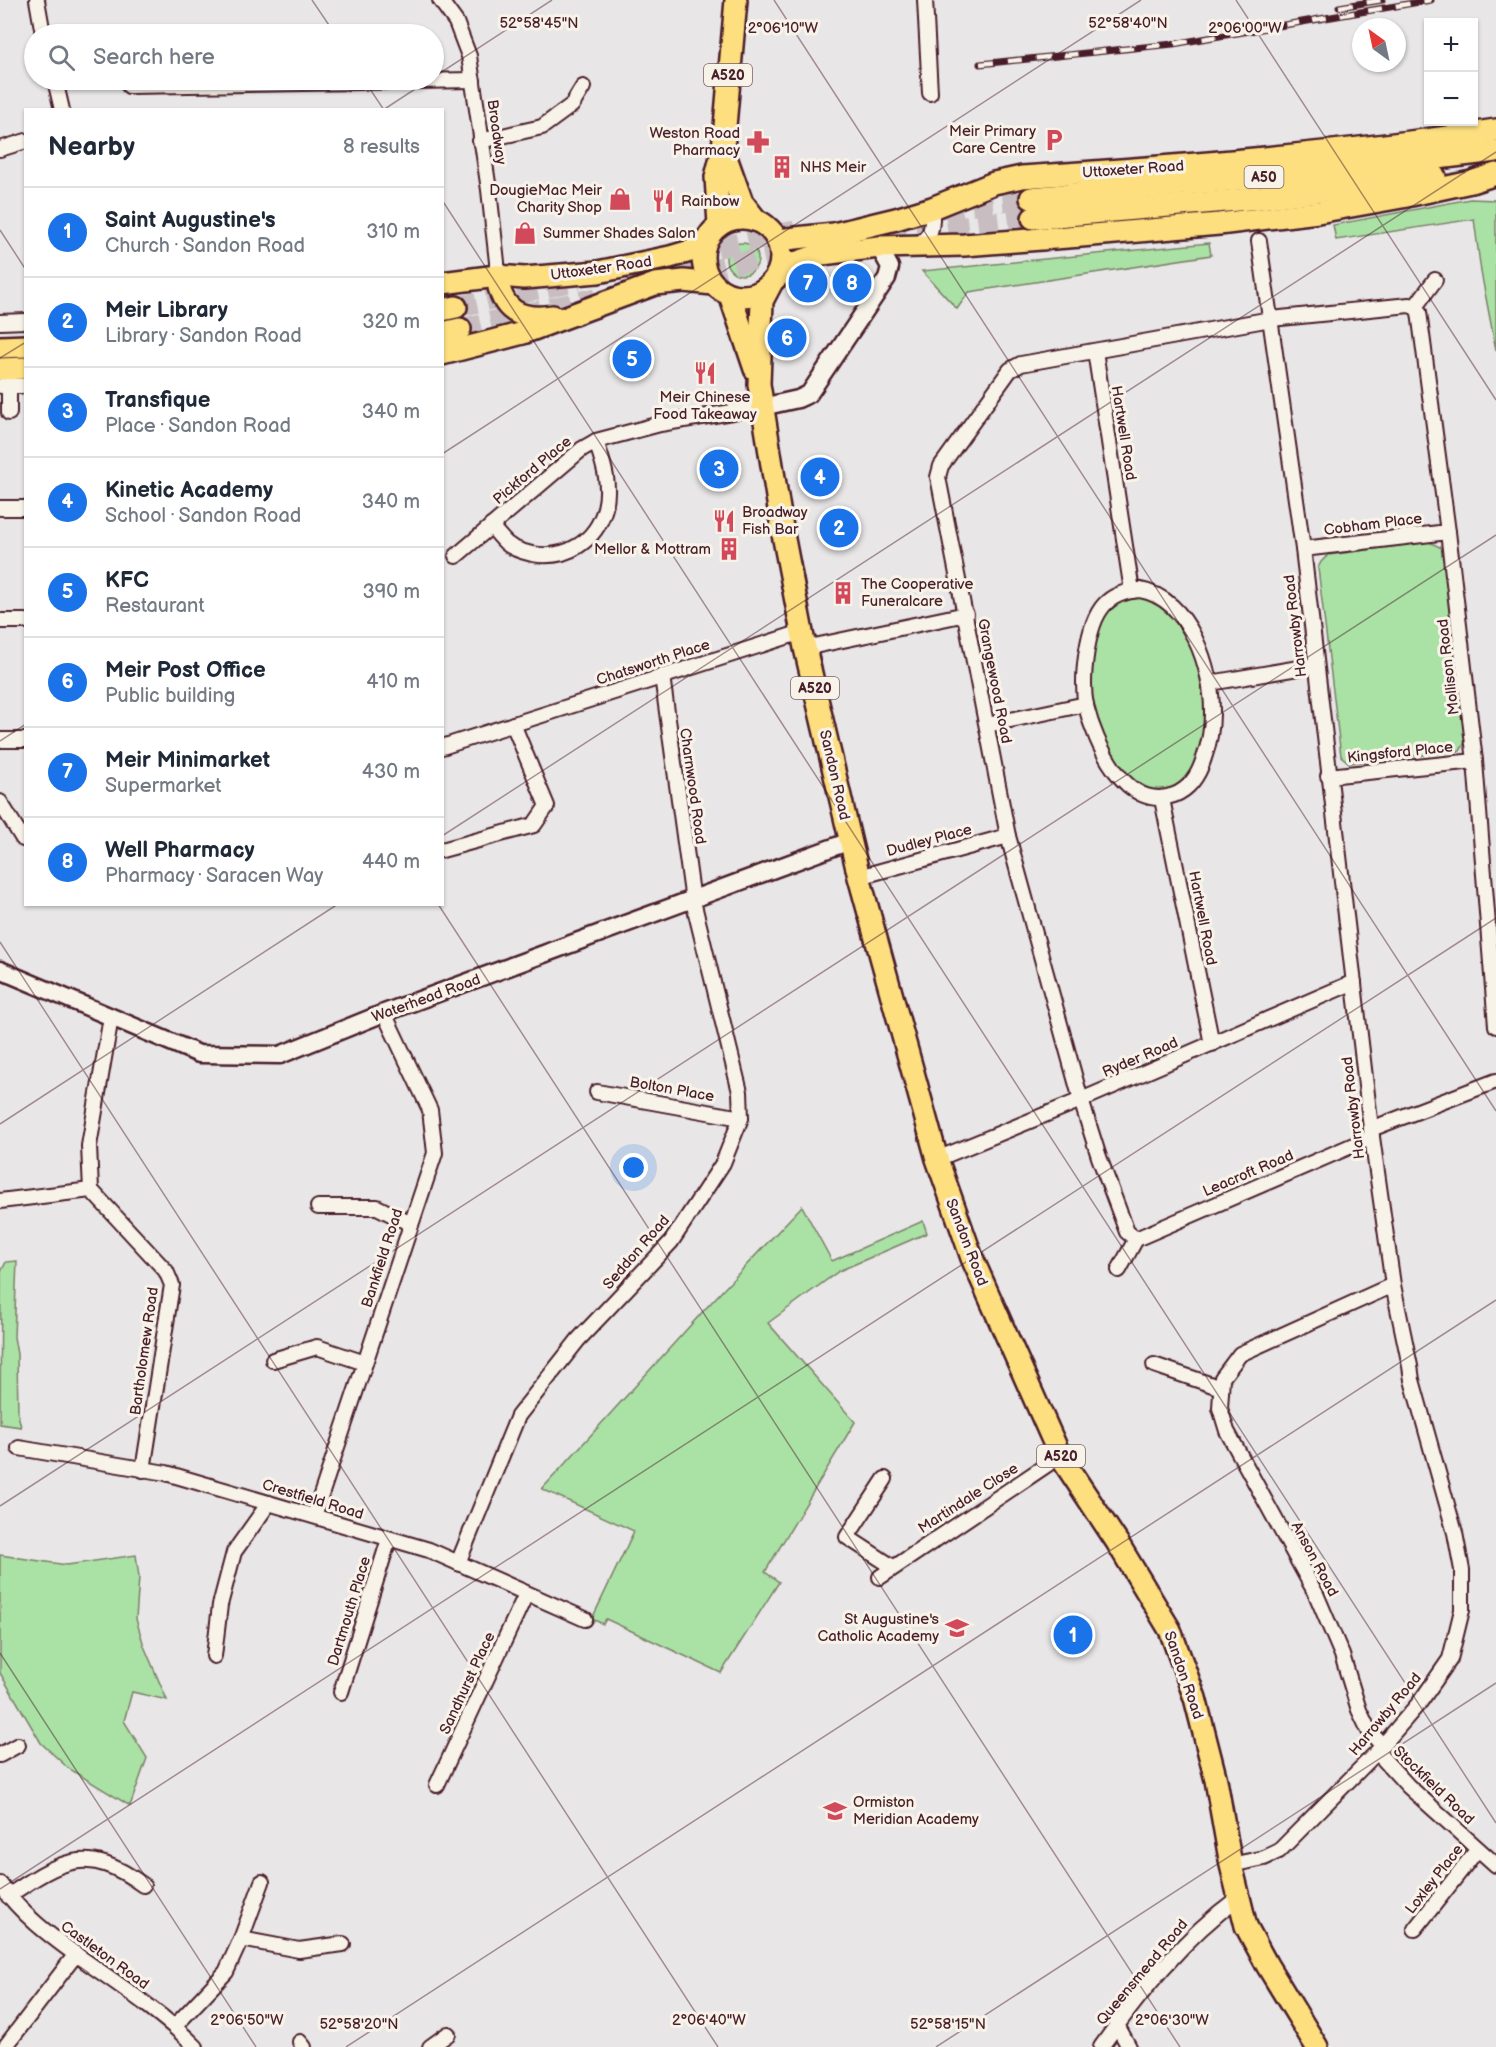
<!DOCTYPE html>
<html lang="en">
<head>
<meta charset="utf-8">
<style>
  body { margin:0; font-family:"Balsamiq Sans",sans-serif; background:#f6f6f7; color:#1f2937 }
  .controls { position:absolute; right:18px; top:18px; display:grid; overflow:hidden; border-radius:0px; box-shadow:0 2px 4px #0004 }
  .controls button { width:54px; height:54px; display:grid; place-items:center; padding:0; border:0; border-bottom:2px solid #e0e1e3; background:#fff; color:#1f2937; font:30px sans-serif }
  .compass { position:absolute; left:1352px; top:18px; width:54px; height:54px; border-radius:50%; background:#fff; box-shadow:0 2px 4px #0004; rotate:327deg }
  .you { position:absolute; left:634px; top:1168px; width:21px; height:21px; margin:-15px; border:4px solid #fff; border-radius:50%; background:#1a73e8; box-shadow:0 0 0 9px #1a73e833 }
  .badge { display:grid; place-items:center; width:39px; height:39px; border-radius:50%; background:#1a73e8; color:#fff; font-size:20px; font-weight:700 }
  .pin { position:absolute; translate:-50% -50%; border:3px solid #fff; box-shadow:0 2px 6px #0006 }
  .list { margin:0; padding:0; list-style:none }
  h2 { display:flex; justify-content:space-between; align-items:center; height:78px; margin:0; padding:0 24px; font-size:26px }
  h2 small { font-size:20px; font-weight:400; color:#747a83 }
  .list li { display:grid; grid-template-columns:39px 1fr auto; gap:18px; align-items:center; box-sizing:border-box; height:90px; padding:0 24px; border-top:2px solid #e0e1e3 }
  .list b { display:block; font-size:22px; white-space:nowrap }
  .list p { margin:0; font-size:20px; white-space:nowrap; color:#747a83 }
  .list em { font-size:20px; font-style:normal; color:#747a83 }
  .icon { flex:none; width:33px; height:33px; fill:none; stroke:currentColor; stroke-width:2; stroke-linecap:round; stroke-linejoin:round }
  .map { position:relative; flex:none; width:1496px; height:2047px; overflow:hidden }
  .search { position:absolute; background:#fff; box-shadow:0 2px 4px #0004; left:24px; top:24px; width:420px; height:66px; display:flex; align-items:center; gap:15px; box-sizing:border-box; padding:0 21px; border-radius:33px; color:#747a83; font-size:22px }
  .panel { position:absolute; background:#fff; box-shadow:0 2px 4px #0004; left:24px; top:108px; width:420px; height:798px; border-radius:0px }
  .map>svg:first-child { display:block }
  .green { fill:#aae1a5; stroke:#7a8068; stroke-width:1.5 }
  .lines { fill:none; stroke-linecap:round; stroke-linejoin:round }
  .trunk-tunnel { stroke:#c8bec1; stroke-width:21; stroke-dasharray:21 10; stroke-linecap:butt }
  .minor-casing { stroke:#4a1f2b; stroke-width:18 }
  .tertiary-casing { stroke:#4a1f2b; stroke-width:21 }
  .trunk-casing { stroke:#4a1f2b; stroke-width:26 }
  .minor { stroke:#f7f3e8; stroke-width:14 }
  .tertiary { stroke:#f7f3e8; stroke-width:16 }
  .trunk { stroke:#fddf80; stroke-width:21 }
  .rail-casing { stroke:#4a1f2b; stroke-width:7 }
  .rail { stroke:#f7f3e8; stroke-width:4.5; stroke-dasharray:14; stroke-linecap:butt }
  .ticks { fill:none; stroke:#4a1f2b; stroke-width:1.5; stroke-opacity:0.45 }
  .labels { text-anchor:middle; stroke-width:6; stroke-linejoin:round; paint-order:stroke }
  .shield { fill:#f7f3e8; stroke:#7e5f64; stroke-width:1.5 }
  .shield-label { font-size:14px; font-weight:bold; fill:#4a1f2b }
  .poi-label { font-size:15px; fill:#4a1f2b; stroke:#f7f3e8; text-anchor:start }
  .street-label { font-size:15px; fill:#4a1f2b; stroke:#f7f3e8 }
  .ticks-label { font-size:15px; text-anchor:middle; fill:#4a1f2b; stroke:#f7f3e8; stroke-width:6; stroke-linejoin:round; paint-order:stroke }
</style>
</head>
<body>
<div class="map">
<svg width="1496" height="2047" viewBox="0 0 1496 2047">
  <rect width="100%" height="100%" fill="#e8e6e7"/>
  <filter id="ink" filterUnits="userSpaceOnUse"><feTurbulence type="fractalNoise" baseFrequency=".0167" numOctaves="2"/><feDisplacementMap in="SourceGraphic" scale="12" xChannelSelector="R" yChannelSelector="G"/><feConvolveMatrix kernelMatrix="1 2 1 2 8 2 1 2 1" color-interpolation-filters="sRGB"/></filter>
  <g filter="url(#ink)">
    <g class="green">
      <polygon points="1470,199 1496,200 1496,350 1481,272 1474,219 1336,240 1333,225"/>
      <circle cx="742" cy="259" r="16"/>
      <polygon points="1209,243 1211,255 969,292 957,309 922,271"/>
      <polygon points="1429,542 1442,548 1445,552 1466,741 1460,751 1349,763 1341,756 1318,568 1321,562 1328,555"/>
      <path d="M1140 596C1147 599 1155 601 1161 604 1166 607 1170 613 1174 617 1203 651 1210 699 1202 742 1200 750 1199 760 1195 768 1189 779 1179 787 1167 791 1127 802 1098 734 1092 703 1088 683 1091 664 1095 644 1097 633 1100 619 1107 610 1116 600 1128 599 1140 596Z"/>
      <polygon points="802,1206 832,1261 923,1221 927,1233 839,1271 768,1323 855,1422 765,1572 779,1582 721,1673 606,1619 603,1624 592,1619 634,1531 542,1489 707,1307"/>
      <polygon points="17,1261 14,1337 17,1354 18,1414 21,1427 0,1424 1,1272 6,1262"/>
      <polygon points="0,1555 67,1565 136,1555 139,1577 136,1619 144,1646 167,1700 132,1692 124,1721 147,1758 130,1806 68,1768 41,1743 0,1673"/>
    </g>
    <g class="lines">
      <g class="trunk-tunnel">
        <polyline points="941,208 1031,198"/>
        <polyline points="687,254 795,231"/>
        <polyline points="673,279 746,261 879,236 1033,218"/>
        <polyline points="456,307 578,280"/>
        <polyline points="460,329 596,298"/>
      </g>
      <g class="minor-casing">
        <g id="minor">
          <polyline points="37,0 43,34"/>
          <polyline points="440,0 456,22 469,56 489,190 497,262 497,276"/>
          <polyline points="925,0 930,93"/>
          <polyline points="55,80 62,110"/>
          <polyline points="129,86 473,80"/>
          <polyline points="480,141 542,127 572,105 583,87"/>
          <polyline points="0,149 26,141"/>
          <path d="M918 245C934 232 932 227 932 208"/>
          <polyline points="1415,307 1435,280"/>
          <polyline points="0,322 26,321"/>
          <polyline points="1095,351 1132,591"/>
          <polyline points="1,386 26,386"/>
          <polyline points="9,386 9,413"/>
          <polyline points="0,508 26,508"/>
          <path d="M491 526C496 532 501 538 506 543 513 549 523 552 532 554 566 560 596 542 605 508 611 484 603 463 596 441"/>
          <polyline points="1303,549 1448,532"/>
          <polyline points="456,556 582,449 596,441 660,424 762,407"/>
          <path d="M1140 590C1189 598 1213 669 1212 714 1212 728 1209 744 1204 758 1199 774 1190 789 1174 795 1126 813 1095 743 1086 706 1081 681 1086 625 1104 605 1113 595 1126 591 1140 590Z"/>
          <polyline points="0,621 26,621"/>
          <polyline points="805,648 966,614"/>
          <polyline points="1210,683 1316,665"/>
          <polyline points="987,725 1086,704"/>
          <polyline points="0,740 26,740"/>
          <polyline points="442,747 802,632"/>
          <polyline points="1328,776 1475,761"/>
          <polyline points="1162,799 1212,1044"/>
          <polyline points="0,802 23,839"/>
          <polyline points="442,850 534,825 547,806 513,724"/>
          <polyline points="859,877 1008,836"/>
          <polyline points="111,1017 89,1146 91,1190 166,1271 172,1285 143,1470"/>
          <polyline points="597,1092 741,1118"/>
          <polyline points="1371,1129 1496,1081"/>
          <polyline points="1372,1137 1136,1239 1127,1232 1099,1157 1081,1100 1008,836 938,477 941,466 1010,370 1021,364 1271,319 1409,305 1415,307 1419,312 1448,532 1475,761 1496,1026"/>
          <polyline points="937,1159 1081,1100 1354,982"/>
          <polyline points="0,1201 91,1190"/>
          <polyline points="318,1207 377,1207 411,1224"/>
          <polyline points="1119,1270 1136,1239"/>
          <polyline points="273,1360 317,1347 365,1363"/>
          <polyline points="1154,1365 1221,1388"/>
          <polyline points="19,1448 166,1473 429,1550 585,1619"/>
          <polyline points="885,1479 847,1537 893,1567"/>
          <polyline points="314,1516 435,1153 430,1110 384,1013"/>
          <polyline points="458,1563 518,1416 578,1340 671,1242 723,1163 741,1118 740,1092 693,901 662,676"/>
          <polyline points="880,1577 1060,1456"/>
          <polyline points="214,1656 220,1605 234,1552 269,1503"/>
          <polyline points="341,1692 389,1539"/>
          <polyline points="1382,1745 1369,1731 1359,1710 1342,1655 1316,1594 1227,1431 1220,1408 1222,1378 1240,1354 1393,1285"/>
          <polyline points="1377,1752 1408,1786 1496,1865"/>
          <polyline points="0,1755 18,1745"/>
          <polyline points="437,1785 526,1594"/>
          <polyline points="1231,1865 1264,1858 1279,1851 1377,1752 1420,1702 1450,1659 1462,1610 1462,1570 1455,1533 1412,1380 1410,1366 1393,1285 1372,1137 1303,549 1259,241"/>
          <path d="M0 1884C21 1914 49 1935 78 1956 119 1985 161 2012 196 2047"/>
          <path d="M8 1896C61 1860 87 1844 143 1885"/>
          <polyline points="1415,1929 1477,1850"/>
          <polyline points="241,1939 299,1950 343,1944"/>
          <polyline points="1117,2025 1129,2047"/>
          <polyline points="175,2026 226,1972 241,1939 262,1882"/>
          <polyline points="300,2042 304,2047"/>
          <polyline points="5,2047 76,1954"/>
          <polyline points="430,2047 448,2034"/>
          <path d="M1101 2047C1140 1993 1183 1938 1238 1898"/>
        </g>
      </g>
      <g class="tertiary-casing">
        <g id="tertiary">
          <polyline points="762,407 798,399 809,394 887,278 890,267 879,247"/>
          <polyline points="0,970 199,1054 280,1055 384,1013 850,841"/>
        </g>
      </g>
      <g class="trunk-casing">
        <g id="trunk">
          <polyline points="723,149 742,202 756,220"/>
          <polyline points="1031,198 1328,171 1496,151"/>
          <polyline points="1033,218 1260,198 1435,177"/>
          <circle cx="742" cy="257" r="39"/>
          <polyline points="719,225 716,177 723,149 736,0"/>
          <path d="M777 240 834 234 896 219 932 208 994 183 1022 177C1181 166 1339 154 1496 130"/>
          <path d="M497 276C501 311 520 321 553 316"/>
          <polyline points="775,279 792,264 822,254 879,247 964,245 1081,236 1219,224 1318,212 1402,197 1471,182 1496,174"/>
          <polyline points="442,283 497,276 524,278 598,272 670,257 704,247"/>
          <polyline points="771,284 762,301 759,384 783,534 805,648 859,877 937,1159 972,1258 1060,1456 1117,1542 1170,1630 1195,1698 1216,1780 1231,1865 1246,1926 1267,1965 1317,2047"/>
          <polyline points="730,295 755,369"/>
          <polyline points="442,310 456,307"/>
          <polyline points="442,333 460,329"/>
          <polyline points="0,347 26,346"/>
          <polyline points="442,354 523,333 655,284 684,281 713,284"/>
          <polyline points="0,369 26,368"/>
        </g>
      </g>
      <use href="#minor" class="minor"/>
      <use href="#tertiary" class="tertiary"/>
      <use href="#trunk" class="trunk"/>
      <g class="rail-casing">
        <g id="rail">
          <polyline points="1339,7 1382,0"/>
          <polyline points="980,64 1173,44 1431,0"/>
        </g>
      </g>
      <use href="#rail" class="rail"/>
    </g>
  </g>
  <path class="ticks" d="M312 0 335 34M774 0 1496 1111M1236 0 1496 400M434 77 552 0M364 80 384 110M383 110 429 80M442 200 1496 1823M0 230 26 270M0 358 26 342M442 454 1141 0M0 741 26 724M442 836 1496 152M438 904 1180 2047M0 942 718 2047M0 1124 338 904M0 1506 1496 535M0 1653 256 2047M0 1889 1496 918M346 2047 1496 1300M936 2047 1496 1683"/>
  <defs>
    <g id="parking-bare" transform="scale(1.8)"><path d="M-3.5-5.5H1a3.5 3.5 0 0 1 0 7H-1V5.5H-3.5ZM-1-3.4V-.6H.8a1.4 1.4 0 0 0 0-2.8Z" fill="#d1495b" stroke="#f7f3e8" stroke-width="2.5" paint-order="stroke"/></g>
    <g id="pharmacy-bare" transform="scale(1.8)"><path d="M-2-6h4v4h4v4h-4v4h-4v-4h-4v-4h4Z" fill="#d1495b" stroke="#f7f3e8" stroke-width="2.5" paint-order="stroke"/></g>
    <g id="building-bare" transform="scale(1.8)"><path d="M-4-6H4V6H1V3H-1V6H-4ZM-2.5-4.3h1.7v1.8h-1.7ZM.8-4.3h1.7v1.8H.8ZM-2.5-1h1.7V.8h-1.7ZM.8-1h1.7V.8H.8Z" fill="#d1495b" stroke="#f7f3e8" stroke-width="2.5" paint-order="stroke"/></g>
    <g id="shop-bare" transform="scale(1.8)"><path d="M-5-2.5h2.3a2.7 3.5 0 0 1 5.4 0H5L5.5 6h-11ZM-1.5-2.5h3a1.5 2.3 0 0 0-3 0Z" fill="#d1495b" stroke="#f7f3e8" stroke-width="2.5" paint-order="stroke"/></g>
    <g id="restaurant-bare" transform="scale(1.8)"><path d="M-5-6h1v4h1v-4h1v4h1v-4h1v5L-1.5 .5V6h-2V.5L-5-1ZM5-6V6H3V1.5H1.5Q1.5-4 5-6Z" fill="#d1495b" stroke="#f7f3e8" stroke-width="2.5" paint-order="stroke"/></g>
    <g id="school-bare" transform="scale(1.8)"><path d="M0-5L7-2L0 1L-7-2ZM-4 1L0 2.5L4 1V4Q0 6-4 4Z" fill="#d1495b" stroke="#f7f3e8" stroke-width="2.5" paint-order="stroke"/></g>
  </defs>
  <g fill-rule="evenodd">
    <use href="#parking-bare" x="1054" y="140"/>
    <use href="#pharmacy-bare" x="758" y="142"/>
    <use href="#building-bare" x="782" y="167"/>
    <use href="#shop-bare" x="620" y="199"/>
    <use href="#restaurant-bare" x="663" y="201"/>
    <use href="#shop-bare" x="525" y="233"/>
    <use href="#restaurant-bare" x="705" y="373"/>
    <use href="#restaurant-bare" x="724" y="521"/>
    <use href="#building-bare" x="729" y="549"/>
    <use href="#building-bare" x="843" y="593"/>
    <use href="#school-bare" x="957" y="1628"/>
    <use href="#school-bare" x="835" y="1811"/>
  </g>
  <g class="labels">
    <g class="shield">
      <rect x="704" y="64" width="48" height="22" rx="4.5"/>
      <rect x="1244.5" y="166" width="39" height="22" rx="4.5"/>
      <rect x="791" y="677" width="48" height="22" rx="4.5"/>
      <rect x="1037" y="1445" width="48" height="22" rx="4.5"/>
    </g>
    <g class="shield-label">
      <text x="728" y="80">A520</text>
      <text x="1264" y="182">A50</text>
      <text x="815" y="693">A520</text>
      <text x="1061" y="1461">A520</text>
    </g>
    <g class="poi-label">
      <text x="1036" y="136" text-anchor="end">Meir Primary<tspan x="1036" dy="17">Care Centre</tspan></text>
      <text x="740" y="138" text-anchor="end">Weston Road<tspan x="740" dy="17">Pharmacy</tspan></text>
      <text x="800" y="172">NHS Meir</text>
      <text x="602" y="195" text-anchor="end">DougieMac Meir<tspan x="602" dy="17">Charity Shop</tspan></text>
      <text x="681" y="206">Rainbow</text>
      <text x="543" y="238">Summer Shades Salon</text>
      <text x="705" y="402" text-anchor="middle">Meir Chinese<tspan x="705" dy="17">Food Takeaway</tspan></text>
      <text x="742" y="517">Broadway<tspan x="742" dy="17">Fish Bar</tspan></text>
      <text x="711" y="554" text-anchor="end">Mellor &amp; Mottram</text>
      <text x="861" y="589">The Cooperative<tspan x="861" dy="17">Funeralcare</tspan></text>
      <text x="939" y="1624" text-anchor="end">St Augustine's<tspan x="939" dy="17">Catholic Academy</tspan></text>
      <text x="853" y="1807">Ormiston<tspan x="853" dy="17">Meridian Academy</tspan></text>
    </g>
    <g class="street-label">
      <text transform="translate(497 132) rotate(82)" y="5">Broadway</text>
      <text transform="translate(1133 169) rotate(-4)" y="5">Uttoxeter Road</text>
      <text transform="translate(601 268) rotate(-8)" y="5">Uttoxeter Road</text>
      <text transform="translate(1124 433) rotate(81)" y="5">Hartwell Road</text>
      <text transform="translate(532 470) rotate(-40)" y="5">Pickford Place</text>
      <text transform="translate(1373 524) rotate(-7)" y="5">Cobham Place</text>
      <text transform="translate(1295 626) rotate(-97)" y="5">Harrowby Road</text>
      <text transform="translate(653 662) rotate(-18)" y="5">Chatsworth Place</text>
      <text transform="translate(1448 667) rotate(-97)" y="5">Mollison Road</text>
      <text transform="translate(995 681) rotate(79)" y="5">Grangewood Road</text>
      <text transform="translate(1400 752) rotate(-6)" y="5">Kingsford Place</text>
      <text transform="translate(835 775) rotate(77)" y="5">Sandon Road</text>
      <text transform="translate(693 786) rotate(82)" y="5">Charnwood Road</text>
      <text transform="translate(929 840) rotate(-15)" y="5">Dudley Place</text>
      <text transform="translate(1203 918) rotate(79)" y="5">Hartwell Road</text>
      <text transform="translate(426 998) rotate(-20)" y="5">Waterhead Road</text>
      <text transform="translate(1140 1057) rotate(-23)" y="5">Ryder Road</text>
      <text transform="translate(672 1089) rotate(10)" y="5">Bolton Place</text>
      <text transform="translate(1353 1108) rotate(-97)" y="5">Harrowby Road</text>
      <text transform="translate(1248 1173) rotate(-23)" y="5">Leacroft Road</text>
      <text transform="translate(967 1242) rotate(69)" y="5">Sandon Road</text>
      <text transform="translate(636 1252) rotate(-49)" y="5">Seddon Road</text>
      <text transform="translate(382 1258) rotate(-72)" y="5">Bankfield Road</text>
      <text transform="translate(144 1351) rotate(-82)" y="5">Bartholomew Road</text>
      <text transform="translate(968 1498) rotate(-33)" y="5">Martindale Close</text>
      <text transform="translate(313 1499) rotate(17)" y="5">Crestfield Road</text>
      <text transform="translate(1315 1559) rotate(62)" y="5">Anson Road</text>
      <text transform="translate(349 1611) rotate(-73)" y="5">Dartmouth Place</text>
      <text transform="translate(1184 1675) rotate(71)" y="5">Sandon Road</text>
      <text transform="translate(467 1683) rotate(-65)" y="5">Sandhurst Place</text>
      <text transform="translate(1385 1714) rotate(-50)" y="5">Harrowby Road</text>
      <text transform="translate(1434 1785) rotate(44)" y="5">Stockfield Road</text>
      <text transform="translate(1434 1879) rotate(-52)" y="5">Loxley Place</text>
      <text transform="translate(105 1955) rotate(36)" y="5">Castleton Road</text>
      <text transform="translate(1142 1972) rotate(-50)" y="5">Queensmead Road</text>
    </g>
  </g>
  <g class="ticks-label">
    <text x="539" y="28">52°58'45"N</text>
    <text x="1128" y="28">52°58'40"N</text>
    <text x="783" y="33">2°06'10"W</text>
    <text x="1245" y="33">2°06'00"W</text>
    <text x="247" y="2025">2°06'50"W</text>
    <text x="709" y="2025">2°06'40"W</text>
    <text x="1172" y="2025">2°06'30"W</text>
    <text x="359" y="2029">52°58'20"N</text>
    <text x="948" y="2029">52°58'15"N</text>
  </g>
</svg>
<div class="controls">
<button>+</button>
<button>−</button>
</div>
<svg class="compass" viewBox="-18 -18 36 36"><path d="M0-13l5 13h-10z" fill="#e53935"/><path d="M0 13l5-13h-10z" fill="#747a83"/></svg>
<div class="you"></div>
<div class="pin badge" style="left:1073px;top:1635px">1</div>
<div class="pin badge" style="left:839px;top:528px">2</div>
<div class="pin badge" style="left:719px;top:469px">3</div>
<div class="pin badge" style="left:820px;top:477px">4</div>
<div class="pin badge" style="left:632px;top:359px">5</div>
<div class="pin badge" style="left:787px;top:338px">6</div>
<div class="pin badge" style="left:808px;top:283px">7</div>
<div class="pin badge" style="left:852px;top:283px">8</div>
<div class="search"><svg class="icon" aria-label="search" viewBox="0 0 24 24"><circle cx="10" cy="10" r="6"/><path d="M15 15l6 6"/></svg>Search here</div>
<section class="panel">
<h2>Nearby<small>8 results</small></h2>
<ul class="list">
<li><span class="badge">1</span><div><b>Saint Augustine's</b><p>Church · Sandon Road</p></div><em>310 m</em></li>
<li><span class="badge">2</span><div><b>Meir Library</b><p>Library · Sandon Road</p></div><em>320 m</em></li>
<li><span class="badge">3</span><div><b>Transfique</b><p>Place · Sandon Road</p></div><em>340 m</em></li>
<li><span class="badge">4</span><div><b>Kinetic Academy</b><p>School · Sandon Road</p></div><em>340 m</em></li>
<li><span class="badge">5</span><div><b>KFC</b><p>Restaurant</p></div><em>390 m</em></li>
<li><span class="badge">6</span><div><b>Meir Post Office</b><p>Public building</p></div><em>410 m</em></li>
<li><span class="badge">7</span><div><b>Meir Minimarket</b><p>Supermarket</p></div><em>430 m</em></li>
<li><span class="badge">8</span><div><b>Well Pharmacy</b><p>Pharmacy · Saracen Way</p></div><em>440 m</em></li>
</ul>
</section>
</div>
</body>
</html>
